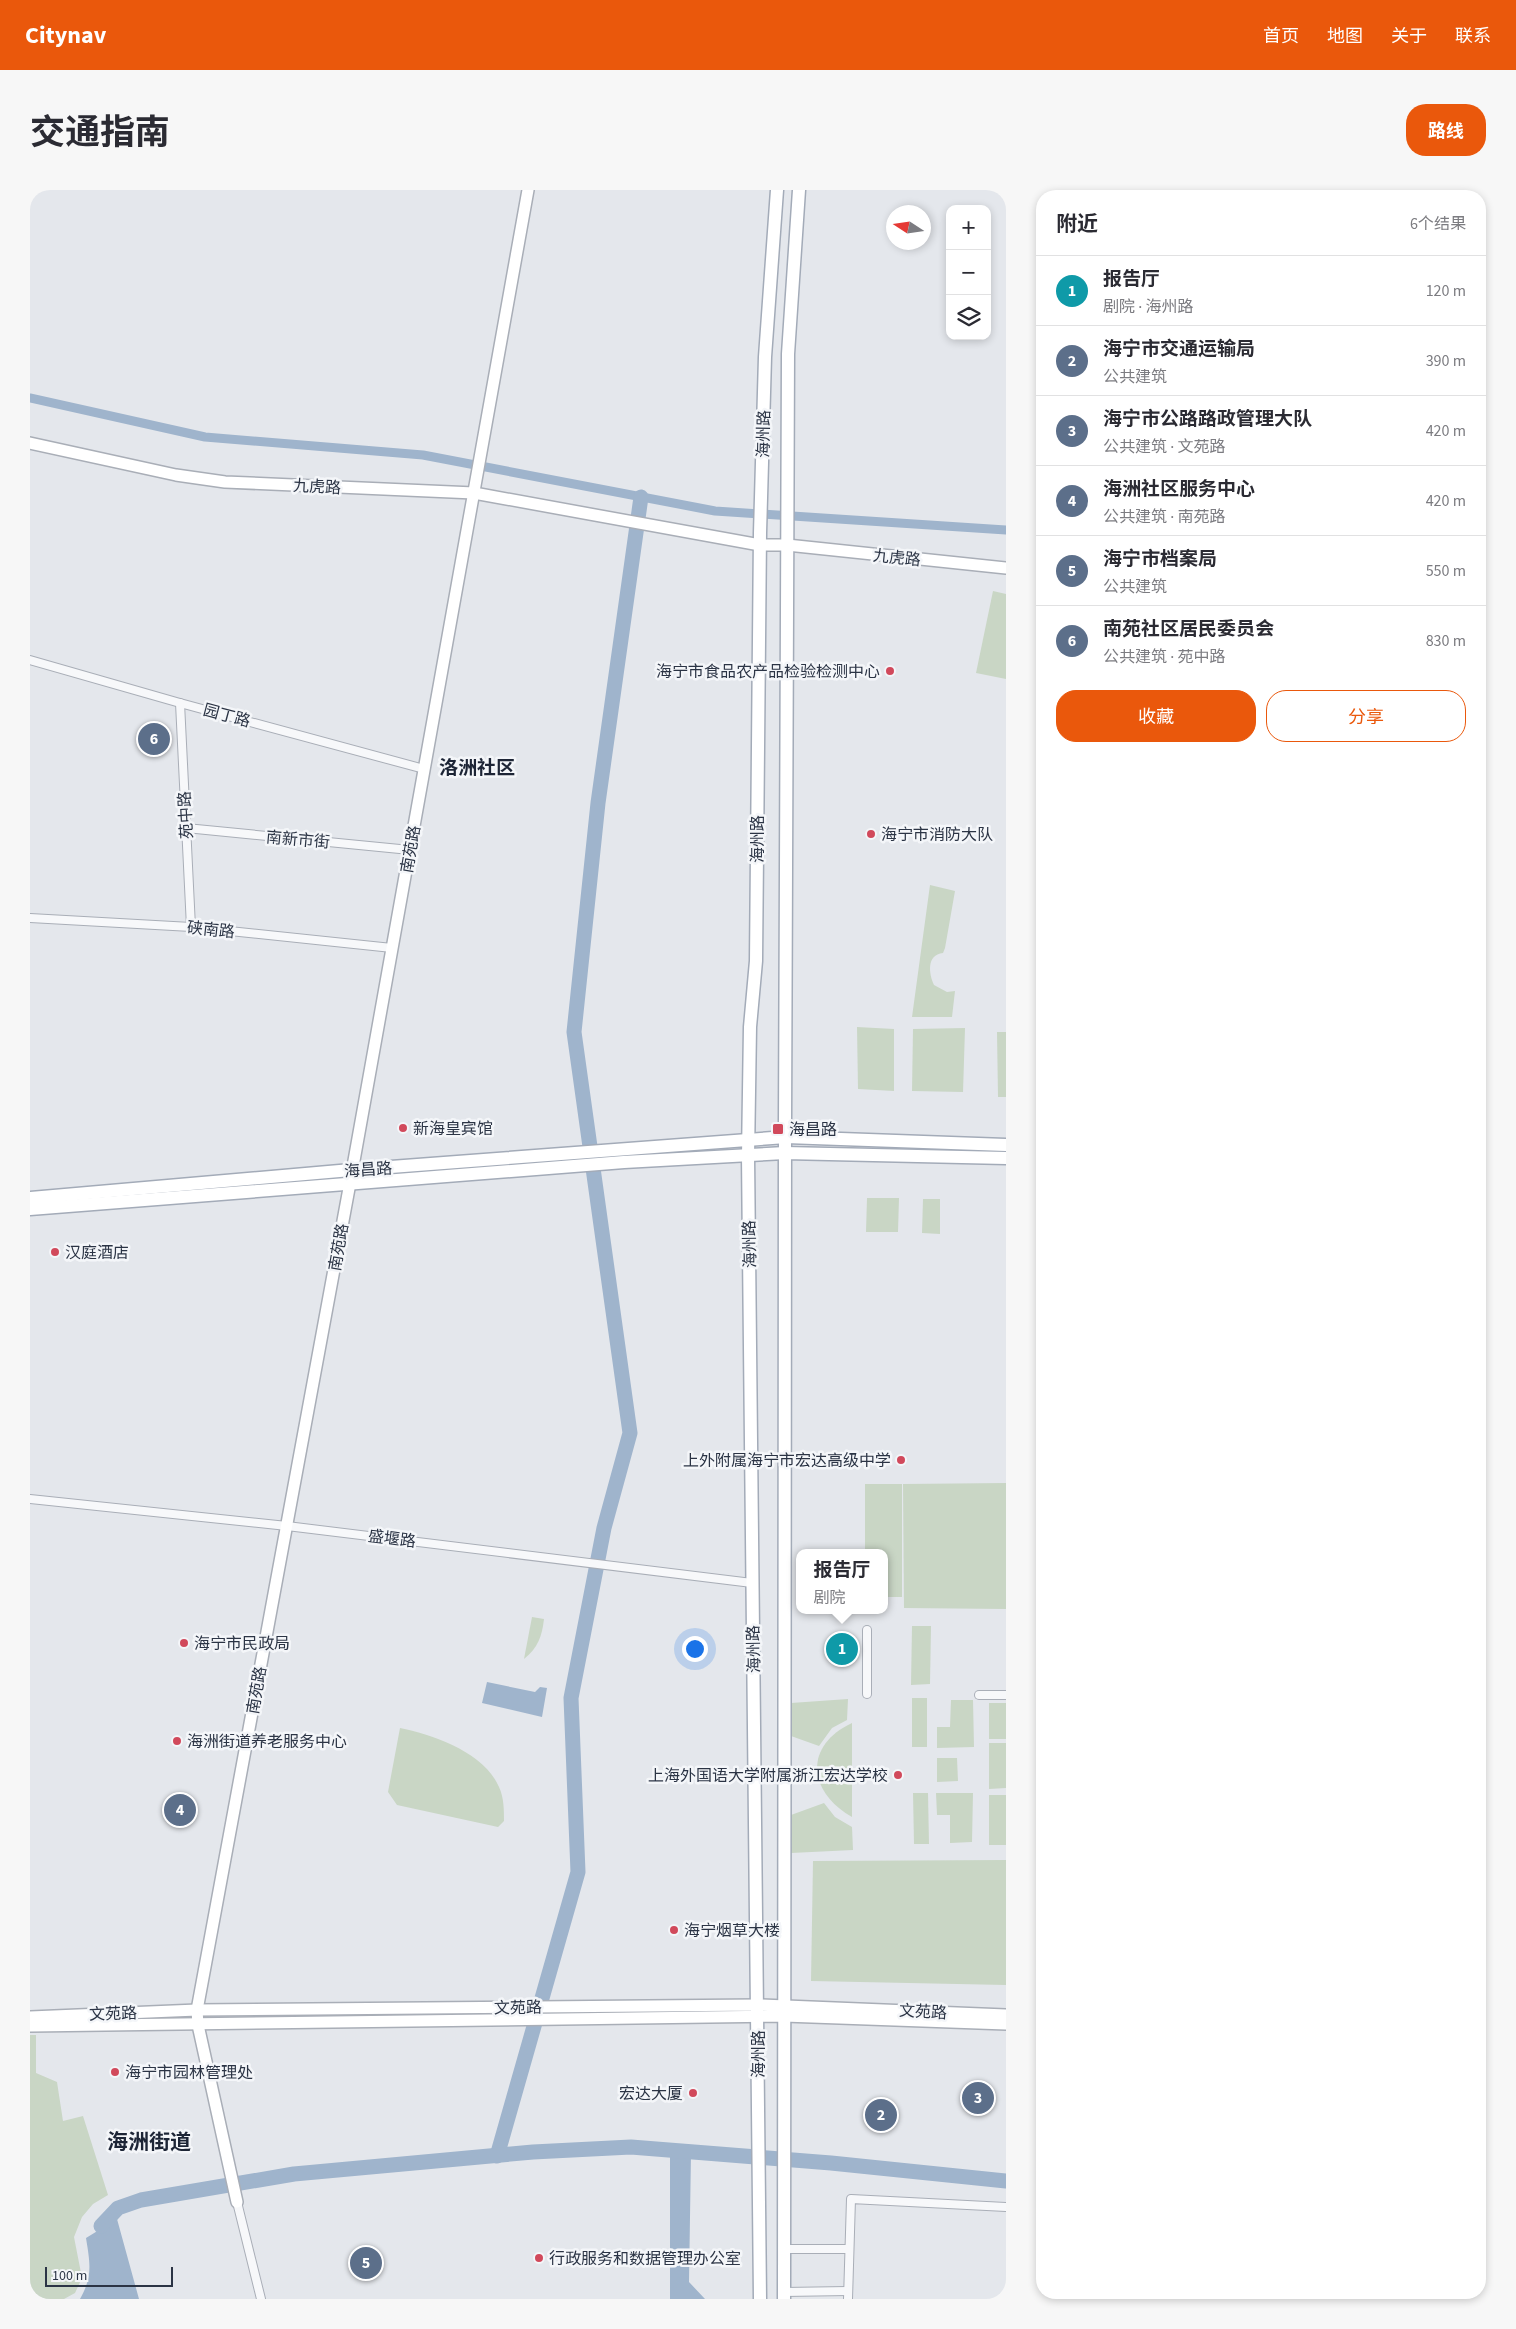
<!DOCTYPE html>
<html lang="zh">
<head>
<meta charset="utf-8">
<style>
  body { margin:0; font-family:"Source Sans 3","Noto Sans SC",sans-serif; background:#f7f7f7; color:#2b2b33 }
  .controls { position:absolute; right:15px; top:15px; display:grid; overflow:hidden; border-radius:10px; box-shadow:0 2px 8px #0003 }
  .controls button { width:45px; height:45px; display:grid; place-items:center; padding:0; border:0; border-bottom:1px solid #e1e1e2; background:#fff; color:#2b2b33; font:25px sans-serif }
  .compass { position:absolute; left:856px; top:15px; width:45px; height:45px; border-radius:50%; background:#fff; box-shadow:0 2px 8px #0003; rotate:282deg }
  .scale { position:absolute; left:15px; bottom:12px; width:128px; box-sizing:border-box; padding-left:5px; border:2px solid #2b3445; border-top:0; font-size:14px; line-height:18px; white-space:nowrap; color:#2b3445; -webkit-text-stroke:4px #f4f6f9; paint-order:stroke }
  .you { position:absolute; left:664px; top:1458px; width:18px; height:18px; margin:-12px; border:4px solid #fff; border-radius:50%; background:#1a73e8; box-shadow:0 0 0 8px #1a73e833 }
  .badge { display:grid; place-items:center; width:32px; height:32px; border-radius:50%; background:#ea580c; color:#fff; font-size:16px; font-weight:700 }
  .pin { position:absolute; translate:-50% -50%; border:2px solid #fff; box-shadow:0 1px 5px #0006 }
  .popup { position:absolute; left:766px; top:1359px; width:92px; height:65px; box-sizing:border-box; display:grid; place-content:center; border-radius:10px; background:#fff; filter:drop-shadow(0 1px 4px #0005); font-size:16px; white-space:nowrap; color:#7c7c81 }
  .popup b { font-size:19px; color:#2b2b33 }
  .popup::after { content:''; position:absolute; left:50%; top:100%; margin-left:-10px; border:10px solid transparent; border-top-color:#fff }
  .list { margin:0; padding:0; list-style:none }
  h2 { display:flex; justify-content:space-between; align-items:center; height:65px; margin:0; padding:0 20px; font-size:21px }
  h2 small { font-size:16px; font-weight:400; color:#7c7c81 }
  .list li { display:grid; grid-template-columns:32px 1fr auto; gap:15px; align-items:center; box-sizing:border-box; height:70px; padding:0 20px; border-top:1px solid #e1e1e2 }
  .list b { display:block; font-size:19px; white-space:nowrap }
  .list p { margin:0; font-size:16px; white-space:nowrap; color:#7c7c81 }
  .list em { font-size:16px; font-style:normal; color:#7c7c81 }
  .actions { display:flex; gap:10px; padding:15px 20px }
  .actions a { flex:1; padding:11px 0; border:1px solid #ea580c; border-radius:20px; text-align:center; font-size:18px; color:#ea580c }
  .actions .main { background:#ea580c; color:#fff }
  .icon { flex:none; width:28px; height:28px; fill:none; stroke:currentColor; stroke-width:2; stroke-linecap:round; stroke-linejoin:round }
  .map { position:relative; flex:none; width:976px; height:2109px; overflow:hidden; border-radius:20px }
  header { display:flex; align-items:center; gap:30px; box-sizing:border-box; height:70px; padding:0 25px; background:#ea580c; color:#fff }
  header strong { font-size:24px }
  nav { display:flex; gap:28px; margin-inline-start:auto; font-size:18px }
  .intro { display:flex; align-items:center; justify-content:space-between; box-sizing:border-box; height:120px; padding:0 30px }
  h1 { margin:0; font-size:35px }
  .button { padding:12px 22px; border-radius:20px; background:#ea580c; color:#fff; font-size:18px; font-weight:700 }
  main { display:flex; gap:30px; padding:0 30px }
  aside { flex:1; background:#fff; border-radius:20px; box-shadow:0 2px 8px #0003 }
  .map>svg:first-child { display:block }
  .green { fill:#c9d6c5 }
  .water { fill:#9fb4cc }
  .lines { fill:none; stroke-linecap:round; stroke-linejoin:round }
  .canal { stroke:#9fb4cc; stroke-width:9 }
  .river { stroke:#9fb4cc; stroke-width:15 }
  .street-casing { stroke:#a9aeb7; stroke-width:10 }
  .secondary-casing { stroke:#a9aeb7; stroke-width:14 }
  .primary-casing { stroke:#a3abb8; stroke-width:15 }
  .street { stroke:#f7f8fa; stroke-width:8 }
  .secondary { stroke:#fff; stroke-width:11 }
  .primary { stroke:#fff; stroke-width:12 }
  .poi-dot { fill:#d1495b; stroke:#f4f6f9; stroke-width:2 }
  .labels { text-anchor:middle; stroke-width:5; stroke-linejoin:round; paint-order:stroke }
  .street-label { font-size:16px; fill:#2b3445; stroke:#f4f6f9 }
  .poi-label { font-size:16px; fill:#2b3445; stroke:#f4f6f9; text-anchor:start }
  .quarter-label { font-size:19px; font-weight:bold; fill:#1d2536; stroke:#f4f6f9 }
  .district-label { font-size:21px; font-weight:bold; fill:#1d2536; stroke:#f4f6f9 }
</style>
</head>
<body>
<header>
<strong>Citynav</strong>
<nav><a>首页</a><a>地图</a><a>关于</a><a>联系</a></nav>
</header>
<div class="intro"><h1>交通指南</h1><a class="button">路线</a></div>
<main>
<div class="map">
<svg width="976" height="2109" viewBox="0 0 976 2109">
  <rect width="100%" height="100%" fill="#e4e7ec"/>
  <g class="green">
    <polygon points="963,401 976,404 976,489 946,483"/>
    <path d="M900 695 925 701 915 758 913 763C896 765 899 784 904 795L917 802 925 801 922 827H882Z"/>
    <polygon points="827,837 864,839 864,901 828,899"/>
    <polygon points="935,838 933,902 882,901 883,839"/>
    <polygon points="967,842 976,842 976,907 968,907"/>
    <polygon points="837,1008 869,1008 868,1042 836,1042"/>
    <polygon points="893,1009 910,1009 910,1044 892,1043"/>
    <polygon points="976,1293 976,1419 874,1418 873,1294"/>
    <polygon points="835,1294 872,1294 872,1407 855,1407 854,1363 835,1363"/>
    <path d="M502 1427 514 1429C512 1446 508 1458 494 1469Z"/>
    <polygon points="882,1436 901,1436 900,1494 881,1495"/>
    <rect x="882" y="1508" width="15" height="49"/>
    <polygon points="818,1509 817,1530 802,1538 789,1556 761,1546 761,1513"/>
    <polygon points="921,1510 943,1510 944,1557 907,1558 907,1537 920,1537"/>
    <rect x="959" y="1513" width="17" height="36"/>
    <path d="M822 1533V1627C778 1602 773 1556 822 1533Z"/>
    <path d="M370 1538C403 1545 454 1562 469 1597 474 1607 474 1621 474 1631L468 1637 367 1615 358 1602Z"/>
    <polygon points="959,1553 976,1553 976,1598 959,1599"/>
    <polygon points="907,1568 927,1568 928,1591 907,1592"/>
    <polygon points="883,1603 898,1603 899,1654 884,1654"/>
    <polygon points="906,1603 943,1603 942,1652 920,1653 920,1625 907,1625"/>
    <rect x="959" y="1605" width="17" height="50"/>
    <polygon points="794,1613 805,1627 822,1637 823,1660 761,1663 761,1625"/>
    <polygon points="976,1670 976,1795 781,1791 783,1671"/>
    <polygon points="0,1845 6,1845 6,1883 27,1892 33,1931 53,1926 78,2005 63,2014 52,2027 44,2047 52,2088 45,2103 34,2109 0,2109"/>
  </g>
  <g class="water">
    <polygon points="457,1492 505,1502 510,1497 517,1498 512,1527 452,1513"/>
    <polygon points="640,1960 661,1962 659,2092 675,2109 640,2109"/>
    <path d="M87 2029 109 2109H50C63 2086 60 2073 56 2048Z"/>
  </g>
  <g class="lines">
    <polyline class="canal" points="0,208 175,247 393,265 685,321 976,340"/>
    <g class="river">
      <polyline points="467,1966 548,1682 541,1508 574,1338 600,1243 544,842 568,613 611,307"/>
      <polyline points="71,2036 88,2018 111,2010 264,1984 503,1962 601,1957 801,1973 976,1991"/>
    </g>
    <g class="street-casing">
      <g id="street">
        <polyline points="0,470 150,513 394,579"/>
        <polyline points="150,513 161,737"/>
        <polyline points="156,638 380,660"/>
        <polyline points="0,728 161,737 362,758"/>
        <polyline points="0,1309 257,1336 722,1393"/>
        <polyline points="837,1440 837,1504"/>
        <polyline points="949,1505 976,1505"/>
        <polyline points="207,2012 231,2109"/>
        <polyline points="754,2059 819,2059"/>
        <polyline points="754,2102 818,2101"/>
        <polyline points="818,2109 821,2009 976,2017"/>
      </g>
    </g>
    <g class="secondary-casing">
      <g id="secondary">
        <polyline points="0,253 146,285 195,292 444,303 730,355 757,355 976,378"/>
        <polyline points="0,1827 167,1820 729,1815 976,1825"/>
        <polyline points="0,1836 754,1826 976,1834"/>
        <polyline points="207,2012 168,1835 167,1820 320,993 498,0"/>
      </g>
    </g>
    <g class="primary-casing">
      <g id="primary">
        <polyline points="0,1008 321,980 756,947 976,955"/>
        <polyline points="0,1019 594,972 755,963 976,968"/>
        <polyline points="730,2109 718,966 720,837 726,771 730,343 735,167 747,0"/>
        <polyline points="754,2109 755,934 758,164 769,0"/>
      </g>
    </g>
    <use href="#street" class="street"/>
    <use href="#secondary" class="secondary"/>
    <use href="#primary" class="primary"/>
  </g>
  <g class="poi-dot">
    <circle cx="860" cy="481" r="5"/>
    <circle cx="841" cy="644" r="5"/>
    <circle cx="373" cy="938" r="5"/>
    <rect x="742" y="933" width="12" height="12" rx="2.5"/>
    <circle cx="25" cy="1062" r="5"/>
    <circle cx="871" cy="1270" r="5"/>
    <circle cx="154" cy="1453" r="5"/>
    <circle cx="147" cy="1551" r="5"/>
    <circle cx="868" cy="1585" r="5"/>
    <circle cx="644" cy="1740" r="5"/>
    <circle cx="85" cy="1882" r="5"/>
    <circle cx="663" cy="1903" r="5"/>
    <circle cx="509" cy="2068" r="5"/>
  </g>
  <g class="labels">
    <g class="street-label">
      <text transform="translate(733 244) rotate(-89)" y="6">海州路</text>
      <text transform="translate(287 296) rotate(3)" y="6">九虎路</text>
      <text transform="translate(867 367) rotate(6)" y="6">九虎路</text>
      <text transform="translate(197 525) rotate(15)" y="6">园丁路</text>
      <text transform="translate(155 625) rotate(-93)" y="6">苑中路</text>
      <text transform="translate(268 649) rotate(5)" y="6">南新市街</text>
      <text transform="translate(727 649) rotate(-90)" y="6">海州路</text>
      <text transform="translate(380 659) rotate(-80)" y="6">南苑路</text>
      <text transform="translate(181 739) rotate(6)" y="6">硖南路</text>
      <text transform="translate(338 979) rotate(-4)" y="6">海昌路</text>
      <text transform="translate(719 1054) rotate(-91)" y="6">海州路</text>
      <text transform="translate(308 1057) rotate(-80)" y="6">南苑路</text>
      <text transform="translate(362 1348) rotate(7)" y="6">盛堰路</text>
      <text transform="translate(723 1459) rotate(-91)" y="6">海州路</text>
      <text transform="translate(226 1500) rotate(-80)" y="6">南苑路</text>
      <text transform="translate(488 1817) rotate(-1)" y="6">文苑路</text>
      <text transform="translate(893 1821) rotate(3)" y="6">文苑路</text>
      <text transform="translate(83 1823) rotate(-2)" y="6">文苑路</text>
      <text transform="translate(728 1864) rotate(-90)" y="6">海州路</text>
    </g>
    <g class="poi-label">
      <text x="850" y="487" text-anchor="end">海宁市食品农产品检验检测中心</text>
      <text x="851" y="650">海宁市消防大队</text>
      <text x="383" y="944">新海皇宾馆</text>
      <text x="759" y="945">海昌路</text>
      <text x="35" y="1068">汉庭酒店</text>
      <text x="861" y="1276" text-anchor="end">上外附属海宁市宏达高级中学</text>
      <text x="164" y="1459">海宁市民政局</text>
      <text x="157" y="1557">海洲街道养老服务中心</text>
      <text x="858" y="1591" text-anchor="end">上海外国语大学附属浙江宏达学校</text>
      <text x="654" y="1746">海宁烟草大楼</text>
      <text x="95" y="1888">海宁市园林管理处</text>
      <text x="653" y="1909" text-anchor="end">宏达大厦</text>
      <text x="519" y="2074">行政服务和数据管理办公室</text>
    </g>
    <g class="quarter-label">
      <text x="447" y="584">洛洲社区</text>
    </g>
    <g class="district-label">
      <text x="119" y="1959">海洲街道</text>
    </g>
  </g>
</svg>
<div class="controls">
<button>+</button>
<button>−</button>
<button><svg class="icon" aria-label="layers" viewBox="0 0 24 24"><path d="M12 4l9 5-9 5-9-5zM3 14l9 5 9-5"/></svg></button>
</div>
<svg class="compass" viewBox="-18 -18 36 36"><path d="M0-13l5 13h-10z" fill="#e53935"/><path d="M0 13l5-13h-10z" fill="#7c7c81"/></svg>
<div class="scale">100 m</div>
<div class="you"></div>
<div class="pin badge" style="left:812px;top:1459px;background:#0f9aa8">1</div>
<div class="popup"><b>报告厅</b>剧院</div>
<div class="pin badge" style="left:851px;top:1925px;background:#5c6f8a">2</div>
<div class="pin badge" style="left:948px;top:1908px;background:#5c6f8a">3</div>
<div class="pin badge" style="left:150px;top:1620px;background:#5c6f8a">4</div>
<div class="pin badge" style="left:336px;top:2073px;background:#5c6f8a">5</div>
<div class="pin badge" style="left:124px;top:549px;background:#5c6f8a">6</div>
</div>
<aside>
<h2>附近<small>6个结果</small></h2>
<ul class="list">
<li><span class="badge" style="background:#0f9aa8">1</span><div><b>报告厅</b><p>剧院 · 海州路</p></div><em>120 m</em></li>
<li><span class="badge" style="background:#5c6f8a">2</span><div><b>海宁市交通运输局</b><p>公共建筑</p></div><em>390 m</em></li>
<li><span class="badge" style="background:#5c6f8a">3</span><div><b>海宁市公路路政管理大队</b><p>公共建筑 · 文苑路</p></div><em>420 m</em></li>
<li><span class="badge" style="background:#5c6f8a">4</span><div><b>海洲社区服务中心</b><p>公共建筑 · 南苑路</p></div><em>420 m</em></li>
<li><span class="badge" style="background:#5c6f8a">5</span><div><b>海宁市档案局</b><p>公共建筑</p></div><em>550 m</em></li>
<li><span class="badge" style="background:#5c6f8a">6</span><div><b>南苑社区居民委员会</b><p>公共建筑 · 苑中路</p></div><em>830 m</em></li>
</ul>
<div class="actions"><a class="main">收藏</a><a>分享</a></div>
</aside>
</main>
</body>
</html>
